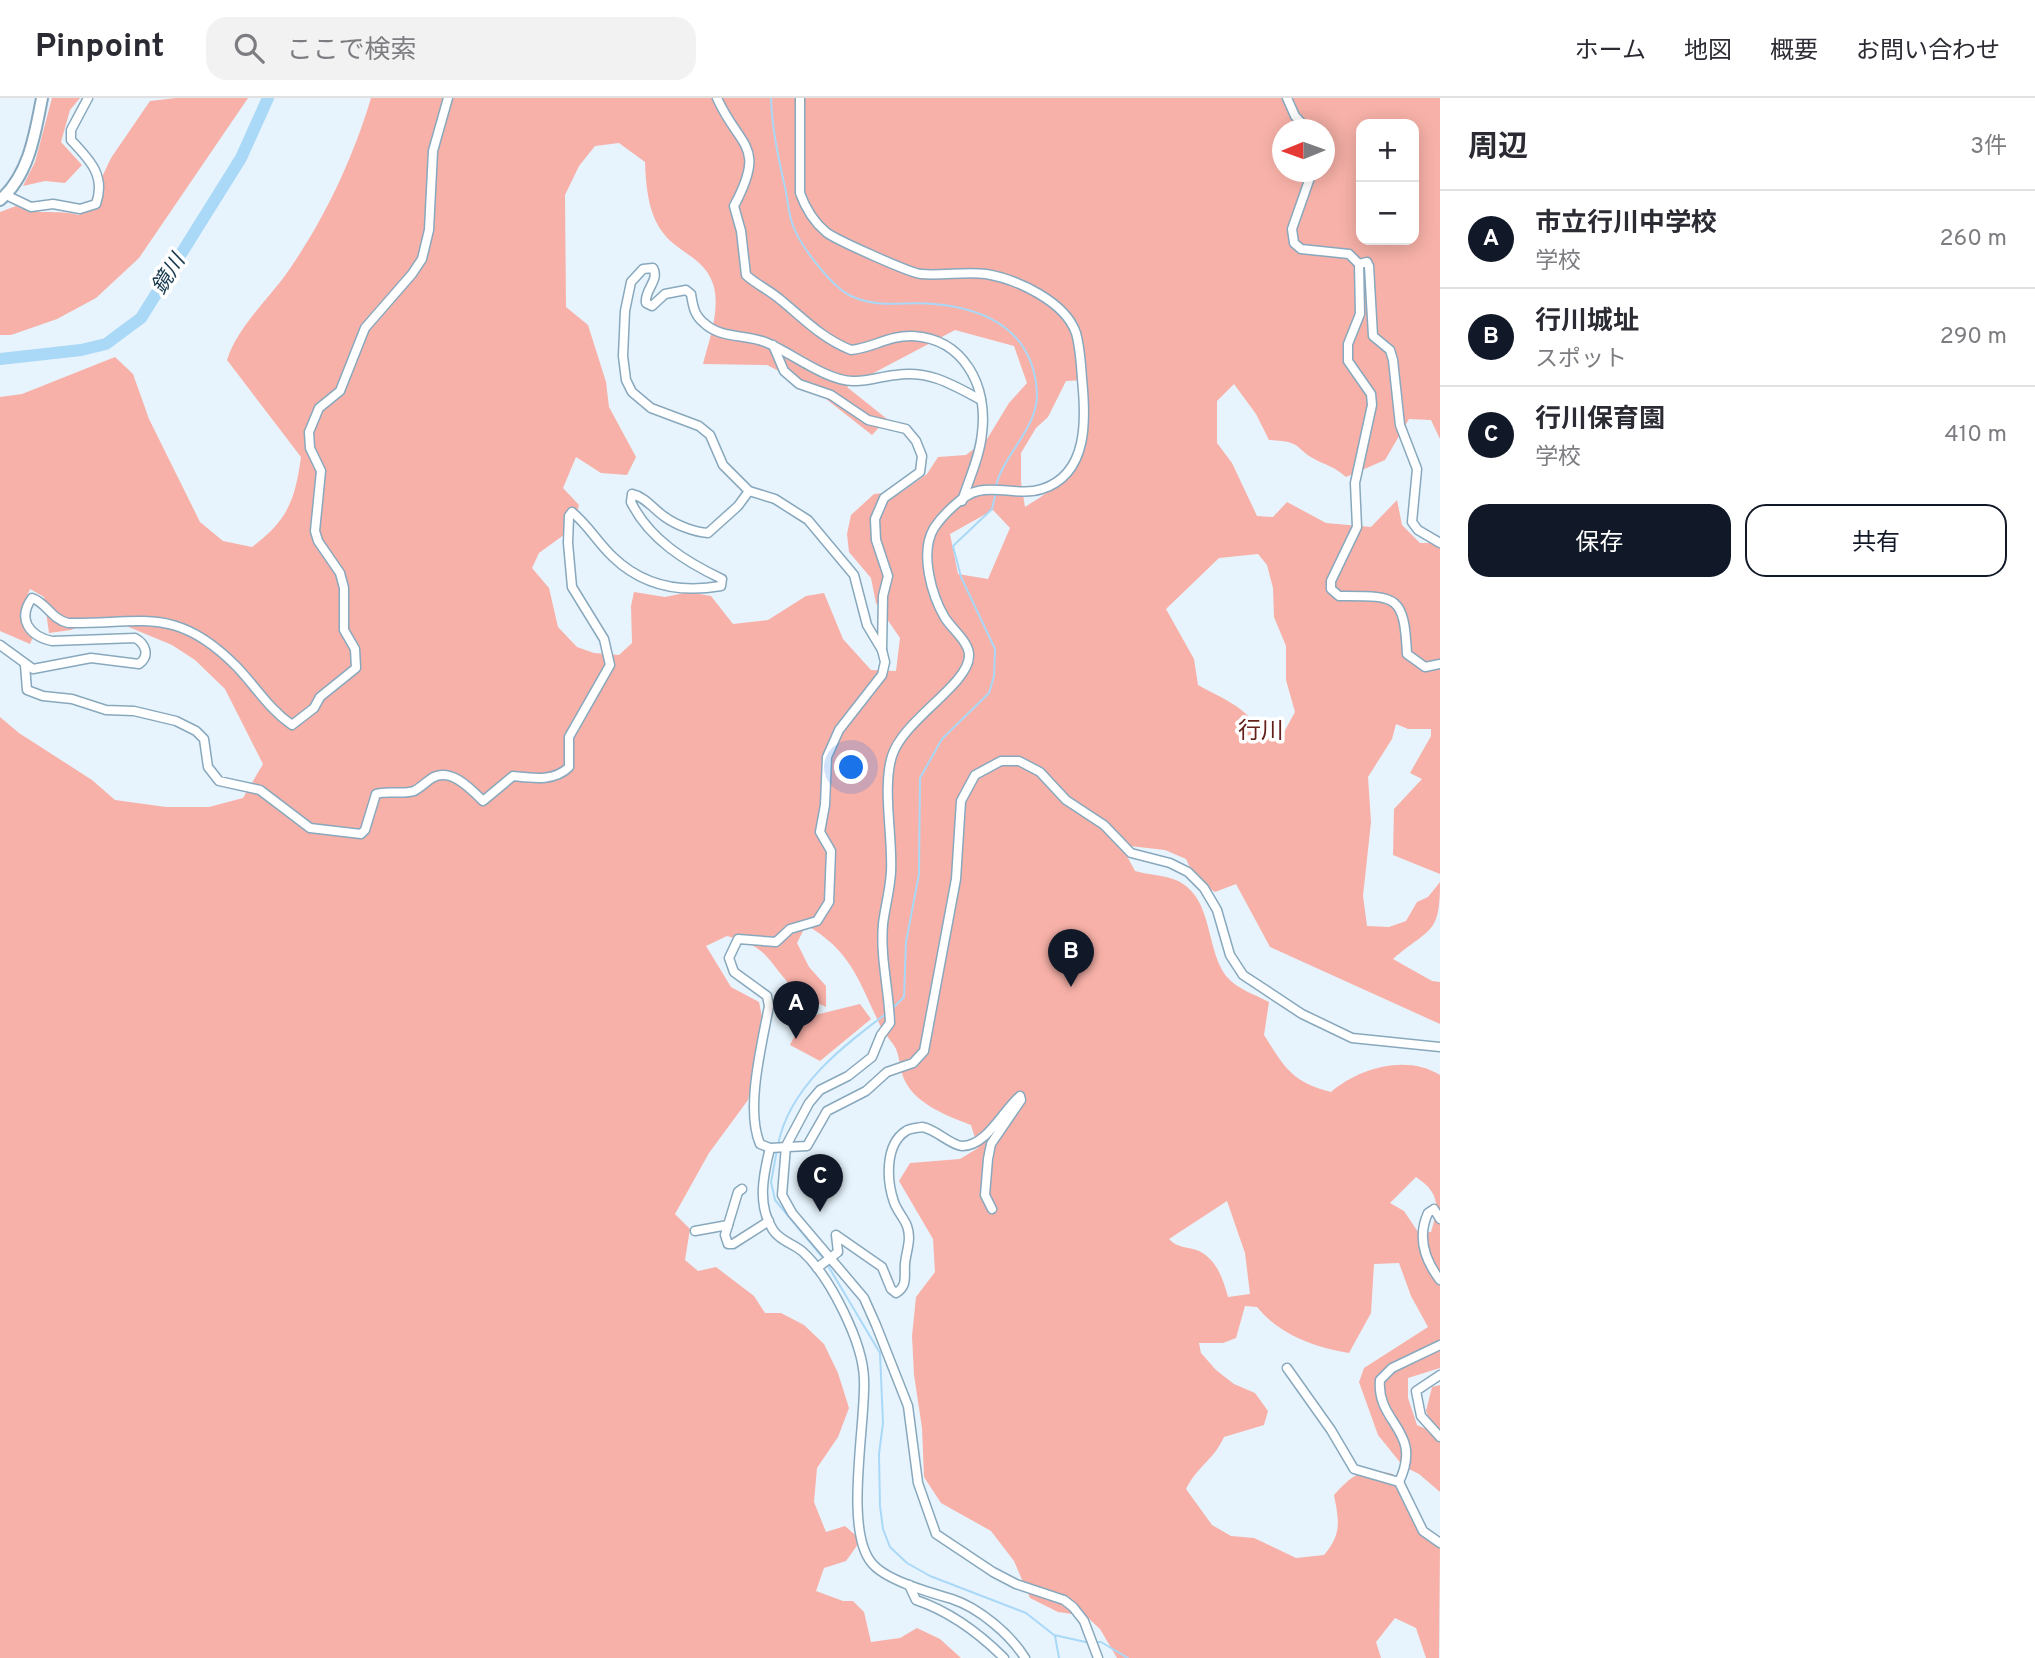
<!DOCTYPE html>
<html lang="ja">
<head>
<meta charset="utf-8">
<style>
  body { margin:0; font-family:Overpass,"Noto Sans JP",sans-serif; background:#f2f2f3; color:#2b2b33 }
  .controls { position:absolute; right:21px; top:21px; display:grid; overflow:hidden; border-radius:14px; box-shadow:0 4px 18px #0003 }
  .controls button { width:63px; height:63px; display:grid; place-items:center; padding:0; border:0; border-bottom:2px solid #e1e1e2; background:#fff; color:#2b2b33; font:35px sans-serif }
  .compass { position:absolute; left:1272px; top:21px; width:63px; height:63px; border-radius:50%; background:#fff; box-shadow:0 4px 18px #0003; rotate:269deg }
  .you { position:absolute; left:852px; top:670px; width:24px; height:24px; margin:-18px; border:5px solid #fff; border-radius:50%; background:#1a73e8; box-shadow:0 0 0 10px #1a73e833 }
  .badge { display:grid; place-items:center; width:46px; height:46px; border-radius:50%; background:#111827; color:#fff; font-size:23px; font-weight:700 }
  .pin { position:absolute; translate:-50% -58px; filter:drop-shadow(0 2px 4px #0008) }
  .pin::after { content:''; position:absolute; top:37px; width:24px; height:21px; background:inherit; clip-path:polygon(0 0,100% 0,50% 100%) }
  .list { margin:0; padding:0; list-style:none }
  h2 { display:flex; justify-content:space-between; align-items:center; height:91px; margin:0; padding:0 28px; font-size:30px }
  h2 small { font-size:23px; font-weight:400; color:#7c7c81 }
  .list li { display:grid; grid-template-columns:46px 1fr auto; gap:21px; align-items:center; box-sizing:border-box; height:98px; padding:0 28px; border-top:2px solid #e1e1e2 }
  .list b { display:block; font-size:26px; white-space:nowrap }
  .list p { margin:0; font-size:23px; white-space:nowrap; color:#7c7c81 }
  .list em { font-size:23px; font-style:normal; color:#7c7c81 }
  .actions { display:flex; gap:14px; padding:21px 28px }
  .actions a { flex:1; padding:16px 0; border:2px solid #111827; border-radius:21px; text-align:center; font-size:24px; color:#111827 }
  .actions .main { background:#111827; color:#fff }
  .icon { flex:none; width:38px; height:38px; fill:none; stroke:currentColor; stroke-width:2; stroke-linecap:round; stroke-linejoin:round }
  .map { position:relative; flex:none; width:1440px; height:1560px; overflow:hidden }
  header { display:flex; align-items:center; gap:42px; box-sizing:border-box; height:98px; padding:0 35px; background:#fff; border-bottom:2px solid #e1e1e2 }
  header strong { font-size:33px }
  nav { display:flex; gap:38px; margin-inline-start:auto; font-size:24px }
  .search { width:490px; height:63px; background:#f2f2f3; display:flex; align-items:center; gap:18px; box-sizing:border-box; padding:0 24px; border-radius:21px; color:#7c7c81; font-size:26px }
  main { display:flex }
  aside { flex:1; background:#fff }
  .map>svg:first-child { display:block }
  .green { fill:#f7b1a8; fill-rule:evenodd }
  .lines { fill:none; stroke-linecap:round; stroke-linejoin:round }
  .stream { stroke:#aad8f7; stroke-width:2 }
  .river { stroke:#aad8f7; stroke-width:12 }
  .street-casing { stroke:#88a8bd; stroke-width:11 }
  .secondary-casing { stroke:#88a8bd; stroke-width:14 }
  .street { stroke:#fff; stroke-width:8 }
  .secondary { stroke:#fff; stroke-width:10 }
  .labels { text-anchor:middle; stroke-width:7; stroke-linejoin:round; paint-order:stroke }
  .water-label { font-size:21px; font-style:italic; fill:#16394e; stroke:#fff }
  .quarter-label { font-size:23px; fill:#64201a; stroke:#fff }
</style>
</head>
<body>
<header>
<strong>Pinpoint</strong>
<div class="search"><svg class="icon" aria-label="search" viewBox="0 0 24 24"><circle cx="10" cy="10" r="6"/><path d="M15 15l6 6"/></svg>ここで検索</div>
<nav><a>ホーム</a><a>地図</a><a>概要</a><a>お問い合わせ</a></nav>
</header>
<main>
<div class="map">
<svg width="1440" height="1560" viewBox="0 0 1440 1560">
  <rect width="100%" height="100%" fill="#e7f4fd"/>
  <g class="green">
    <polygon points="52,0 80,0 70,12 61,44 82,67 65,85 45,83 23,88 35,64"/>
    <path d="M176 0H248L139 160 96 200 57 221 11 237H0V114L16 108C36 118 57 111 79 117L87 111 111 60 150 3Z"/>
    <path d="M371 0H1440V341L1431 322 1409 321 1385 362 1346 379C1336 370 1329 368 1318 363 1292 350 1306 344 1269 342L1256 316 1234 286 1217 303V345L1232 365 1257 418 1273 419 1287 404 1326 425 1371 429 1397 402 1402 427 1420 445H1440V776L1393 757 1394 711 1422 681 1410 675 1431 638V631H1408L1396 626 1392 641 1368 679 1371 724 1363 798 1367 828 1389 829 1406 823 1417 804 1428 799 1440 784C1440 838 1430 829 1393 861L1432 883 1440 884V926L1270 849 1236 786 1215 794 1196 782 1186 761 1165 752 1121 747 1135 773C1148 777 1166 777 1178 783 1214 801 1205 851 1227 879 1237 891 1256 897 1269 904L1264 937C1285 970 1292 984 1331 994 1359 970 1406 956 1440 977V1270L1408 1280V1300L1417 1327 1435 1335 1426 1313 1432 1289 1440 1287V1394L1419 1376 1403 1368 1378 1337 1359 1284 1364 1270 1428 1229 1411 1198 1399 1165 1374 1166 1371 1215 1349 1255C1314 1249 1280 1237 1257 1209L1245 1208 1236 1240 1223 1245H1199L1201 1255 1216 1272 1234 1286 1255 1295 1268 1313 1264 1327 1224 1339C1213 1363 1199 1366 1186 1391L1212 1427 1231 1438 1254 1440 1296 1460 1324 1457C1342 1436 1339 1423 1334 1397 1354 1375 1363 1369 1393 1376 1411 1404 1407 1429 1440 1445L1439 1560H1426L1416 1530 1395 1520 1376 1544 1381 1560H1117L1100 1531 1086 1518 1058 1514 1030 1500 1014 1463 991 1433 941 1405 924 1379 922 1330 914 1277 912 1238 916 1199 935 1174 933 1141 899 1083 910 1065 960 1061 978 1050 971 1027C948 1018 917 1007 905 983 900 973 900 961 896 951 892 943 885 937 881 929 859 884 852 853 806 827L797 845 809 869 826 888V909C816 904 800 899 793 890 765 860 770 850 727 838L706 848 731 889 759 904 765 933 756 961 748 1002 709 1055 675 1116 690 1131 685 1162 698 1173 716 1169 754 1198 765 1215H781L804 1227 824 1246 838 1275 849 1310 838 1339 817 1370 814 1404 826 1434 845 1428 861 1442 846 1463 824 1470 816 1493 843 1503H853L864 1514 871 1544 900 1540 917 1530 940 1541 961 1560H0V619L19 635 92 682 115 702 166 709H209L243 700 263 666 225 591 195 562 172 547 119 525 93 522 71 532 49 535 44 499 30 491 23 508 35 534 30 546 0 533V299L22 296 115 259 133 276 149 321 200 424 223 443 252 449C288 422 295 402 301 359L227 262C239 225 272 199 293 166 327 116 354 57 371 0ZM1361 26H1414V142H1361ZM1282 32H1324V74H1282ZM619 45 645 64C646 88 648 116 664 136 678 154 701 159 711 181 723 205 709 242 703 266L767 267 812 290 872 337 887 321 847 289 955 232 1014 248 1027 285 1009 305 987 341 966 357 938 359 927 376 903 393 874 396 851 417 847 436 849 454 871 480 876 505 900 540 896 573 871 572 843 541 824 495 806 498 768 522 733 526 711 498 689 494 665 499 634 494 631 508 632 545 619 557 594 555 577 549 558 529 549 490 532 470 539 455 572 431 579 407 563 390 576 359 601 375 627 377 636 359 609 309 606 284 588 227 566 209 565 97 579 68 595 48ZM1086 282C1086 319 1079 362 1052 390 1045 397 1034 403 1025 409L1021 384V355L1036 330 1048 319 1066 283ZM993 412 1010 430 988 481 958 476 950 436ZM1258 456 1267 467 1273 490 1274 519 1286 548V582L1295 614 1283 636 1260 632C1241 606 1225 602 1198 587L1194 561 1166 511 1219 460ZM1416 1079C1440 1095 1439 1108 1431 1134H1418L1404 1113 1390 1105ZM1227 1103 1245 1155 1250 1196 1228 1199C1223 1181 1217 1162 1199 1153 1188 1148 1178 1151 1169 1141Z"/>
    <polygon points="860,906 871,921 820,963 790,947 803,920"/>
  </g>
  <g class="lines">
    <g class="stream">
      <path d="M771 0C772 32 779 63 786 94 788 105 789 120 794 130 802 150 832 189 851 198 879 211 905 203 934 206 991 211 1035 236 1037 297 1037 331 1003 357 996 388"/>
      <polyline points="892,911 904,899 906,844 919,776 920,680 942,641 989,595 994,578 995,551 961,479 953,448 992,411 996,394"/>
      <path d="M778 1047C789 989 843 948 887 915"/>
      <polyline points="777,1052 771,1084 775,1102 824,1161"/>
      <polyline points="827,1166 880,1255 883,1325 879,1356 880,1408 883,1431 890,1449 907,1465 930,1478 1026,1515 1054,1537 1090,1545"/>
      <polyline points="1055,1538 1059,1560"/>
      <polyline points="1095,1544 1101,1544 1128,1560"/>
    </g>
    <polyline class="river" points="0,261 81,252 106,246 141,220 241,60 268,0"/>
    <g class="street-casing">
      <g id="street">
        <path d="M717 0C740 51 767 46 734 108L741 133 746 177C757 187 771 193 782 203 805 222 823 241 851 252 873 250 889 237 913 238 964 241 988 288 982 335 980 358 969 381 962 403"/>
        <path d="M800 0V95C805 109 814 124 826 134 834 141 910 175 921 176 943 178 965 173 986 176 1016 181 1065 203 1076 235 1080 249 1081 265 1082 281 1086 320 1089 376 1042 391 1021 398 998 388 978 393 963 396 942 418 934 430 919 455 932 498 945 520 952 531 970 545 969 558 969 586 903 622 892 658 882 690 893 740 891 774 890 792 885 809 883 826 880 859 889 892 890 925L881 937 872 959 848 978 820 992 809 1005 786 1048 782 1097 792 1115 864 1200 876 1227 908 1308 918 1385 936 1436 993 1474 1016 1486 1064 1502 1073 1509 1084 1523 1098 1560"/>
        <polyline points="1287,0 1295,18 1308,32"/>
        <path d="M1312 74 1292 131 1294 145 1301 151 1349 156 1359 166 1360 216 1348 246V263L1371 296 1372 307 1355 385 1357 429 1331 483V491L1339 498C1397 498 1404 496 1407 556L1425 569 1440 566"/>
        <path d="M6 97 31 109 53 106 80 111 96 106C106 78 90 62 71 42V32L88 0"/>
        <polyline points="1359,166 1367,164 1369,168 1373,238 1390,252 1393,262 1400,327 1417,371 1412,424 1418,432 1440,445"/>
        <polyline points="773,247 784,273 799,286 831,297 868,322 906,331 916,343 922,358 920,374 884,400 875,421 876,442 888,478 883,498 882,552"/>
        <path d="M981 302C953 287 930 272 896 277 882 278 867 284 853 283 826 283 789 253 765 244 744 236 721 241 704 225 694 217 693 208 691 196L686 192 665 196 652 208 646 205C644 192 660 182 653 170L643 171 631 184 625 213 623 258 626 282 632 294 651 310 699 328 710 337 723 367 749 393 775 401 808 422 854 477 867 527 882 552 885 564 882 577 839 632 827 659 825 707 820 734 831 753 829 804 817 823 790 831 776 844 738 841 729 860 734 874 767 898 769 908C762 946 745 1011 760 1046L770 1050 807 1048 827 1013 866 993 887 974 913 965 924 953 956 781 961 703 975 677 1001 663H1019L1040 674 1066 702 1104 727 1131 755 1170 765 1188 774 1204 790 1217 812 1230 857 1243 877 1302 916 1352 940 1440 949"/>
        <path d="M0 547 33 571 91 560 139 566C150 558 146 546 135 540L52 543C29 538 17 521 32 500 46 504 51 521 68 525 143 526 176 507 237 569 256 589 269 611 292 627L314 610 320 599 356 570 355 551 344 532V490L340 475 318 443 315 433 321 373 310 350 309 334 319 310 340 293 365 230 412 176 422 161 429 132 433 53 448 0"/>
        <path d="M25 567 27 592 43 598 72 601 106 612 134 613 176 623 196 633 204 641 208 669 219 683 260 692 310 730 361 736 365 732 376 696C388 692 402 697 414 693 420 690 426 684 432 680 451 669 471 691 483 703L513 678C532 680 554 684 569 669V639L610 567 604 541 572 489 568 445 569 418 572 414C588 427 598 445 613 459 643 488 681 495 721 488L722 481C686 464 649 441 631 404L632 396C646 399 654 412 665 419 676 427 694 434 708 435L738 408 749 393"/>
        <path d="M770 1050C763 1078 757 1107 773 1132 780 1143 794 1146 803 1154 830 1179 863 1244 864 1281 866 1325 844 1430 871 1464 884 1482 931 1495 952 1501 979 1510 1010 1536 1025 1560"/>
        <polyline points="742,1091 738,1094 725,1137 728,1146 733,1146 769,1123"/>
        <path d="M1440 1121 1434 1111 1428 1115C1417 1139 1424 1161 1440 1182"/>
        <polyline points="695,1133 728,1127"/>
        <path d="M817 1170 838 1154 836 1137 882 1169 891 1191 896 1195C908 1188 904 1178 905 1166 906 1153 912 1142 907 1128 904 1120 897 1113 894 1104 887 1084 884 1047 906 1033 910 1030 918 1030 922 1029 936 1031 950 1047 962 1048 987 1048 1003 1012 1020 998L1021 1002 991 1046 988 1061 985 1097 992 1111"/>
        <polyline points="1287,1270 1331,1332 1354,1371 1399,1384 1423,1433 1440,1445"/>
        <polyline points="1440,1277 1416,1293 1421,1318 1440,1339"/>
        <path d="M1399 1384C1424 1332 1376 1326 1380 1282L1392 1270 1440 1247"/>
        <path d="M909 1487 916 1502C951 1514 979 1535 1004 1560"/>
      </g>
    </g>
    <g class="secondary-casing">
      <path id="secondary" d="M0 102C29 77 35 36 42 0"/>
    </g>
    <use href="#street" class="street"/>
    <use href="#secondary" class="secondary"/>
  </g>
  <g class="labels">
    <g class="water-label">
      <text transform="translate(168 176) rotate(-58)" y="7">鏡川</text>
    </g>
    <g class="quarter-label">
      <text x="1261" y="640">行川</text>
    </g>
  </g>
</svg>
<div class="controls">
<button>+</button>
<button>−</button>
</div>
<svg class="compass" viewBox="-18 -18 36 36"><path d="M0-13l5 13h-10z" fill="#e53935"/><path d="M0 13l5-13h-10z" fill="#7c7c81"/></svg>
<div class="you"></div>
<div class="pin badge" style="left:796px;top:941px">A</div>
<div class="pin badge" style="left:1071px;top:889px">B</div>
<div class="pin badge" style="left:820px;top:1114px">C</div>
</div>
<aside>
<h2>周辺<small>3件</small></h2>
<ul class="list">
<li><span class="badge">A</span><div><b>市立行川中学校</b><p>学校</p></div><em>260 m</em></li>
<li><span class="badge">B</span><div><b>行川城址</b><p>スポット</p></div><em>290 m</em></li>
<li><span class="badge">C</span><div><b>行川保育園</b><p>学校</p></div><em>410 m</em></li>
</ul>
<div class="actions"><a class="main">保存</a><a>共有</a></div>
</aside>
</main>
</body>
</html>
